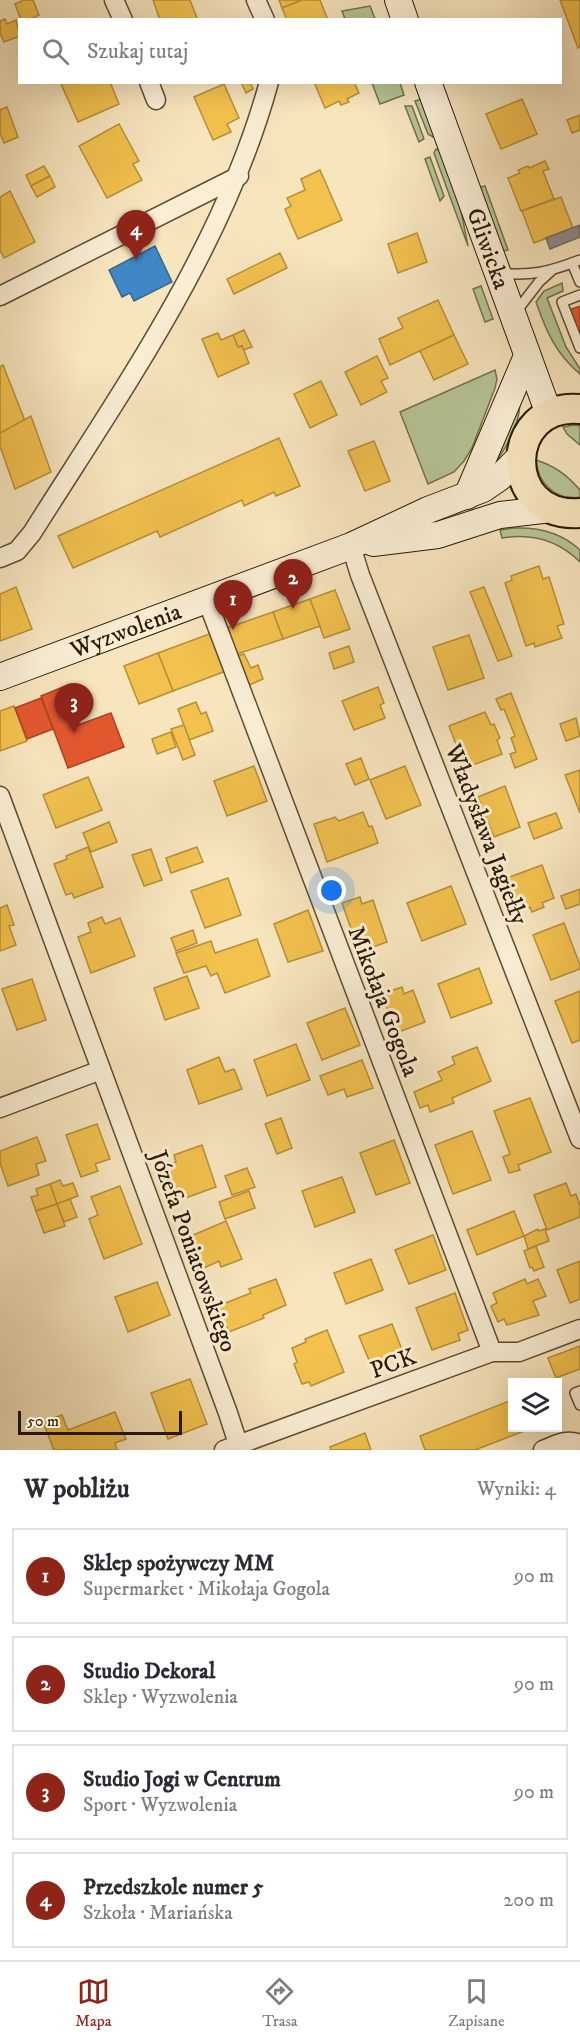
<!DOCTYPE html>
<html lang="pl">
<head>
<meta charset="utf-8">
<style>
  body { margin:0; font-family:"IM FELL DW Pica",serif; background:#f2f2f3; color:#2b2b33 }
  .controls { position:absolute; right:18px; bottom:18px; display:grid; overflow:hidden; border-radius:0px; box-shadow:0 6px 24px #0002 }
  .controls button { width:54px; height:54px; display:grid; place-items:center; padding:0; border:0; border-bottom:2px solid #e1e1e2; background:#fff; color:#2b2b33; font:30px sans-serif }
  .scale { position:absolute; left:18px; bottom:15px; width:164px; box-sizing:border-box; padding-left:6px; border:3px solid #2b1902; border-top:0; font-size:16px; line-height:21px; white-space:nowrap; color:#2b1902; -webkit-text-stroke:4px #faeed5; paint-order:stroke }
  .you { position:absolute; left:332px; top:891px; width:21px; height:21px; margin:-15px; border:4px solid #fff; border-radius:50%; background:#1a73e8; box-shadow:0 0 0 9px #1a73e833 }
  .badge { display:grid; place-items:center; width:39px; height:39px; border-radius:50%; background:#8f2418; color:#fff; font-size:20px; font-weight:700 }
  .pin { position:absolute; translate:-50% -50px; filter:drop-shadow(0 2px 3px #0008) }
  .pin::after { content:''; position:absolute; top:32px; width:21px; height:18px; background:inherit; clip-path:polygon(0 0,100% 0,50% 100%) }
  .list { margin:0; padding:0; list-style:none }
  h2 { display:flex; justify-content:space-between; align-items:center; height:78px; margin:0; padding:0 24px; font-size:26px }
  h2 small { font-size:20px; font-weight:400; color:#7c7c81 }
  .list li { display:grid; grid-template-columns:39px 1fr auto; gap:18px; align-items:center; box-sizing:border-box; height:96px; margin:0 12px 12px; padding:0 12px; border:2px solid #e1e1e2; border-radius:0px }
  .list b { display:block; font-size:22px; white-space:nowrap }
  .list p { margin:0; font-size:20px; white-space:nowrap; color:#7c7c81 }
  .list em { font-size:20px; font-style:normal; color:#7c7c81 }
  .icon { flex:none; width:33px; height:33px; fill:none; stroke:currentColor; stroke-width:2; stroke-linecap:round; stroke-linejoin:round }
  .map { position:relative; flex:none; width:580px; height:1450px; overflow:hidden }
  .search { position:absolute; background:#fff; box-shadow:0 6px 24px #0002; left:18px; right:18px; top:18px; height:66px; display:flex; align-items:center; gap:15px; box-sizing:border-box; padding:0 21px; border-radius:0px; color:#7c7c81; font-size:22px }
  .sheet { height:510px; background:#fff }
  nav { display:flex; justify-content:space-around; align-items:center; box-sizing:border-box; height:84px; border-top:2px solid #e1e1e2; background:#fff; font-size:16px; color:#7c7c81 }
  nav a { display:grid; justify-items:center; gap:3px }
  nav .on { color:#8f2418 }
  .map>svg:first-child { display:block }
  .green { fill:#b7c696; stroke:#71704c; stroke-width:1.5 }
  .homes { fill:#f2c14e; stroke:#b68f37; stroke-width:1.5 }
  .shops { fill:#e4572e; stroke:#ac4421; stroke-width:1.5 }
  .schools { fill:#3f88c5; stroke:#39678a; stroke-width:1.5 }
  .industry { fill:#8d8d92; stroke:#706a67; stroke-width:1.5 }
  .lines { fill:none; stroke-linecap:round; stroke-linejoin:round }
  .lane-casing { stroke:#5e4c31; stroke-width:12 }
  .street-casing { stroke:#5e4c31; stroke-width:21 }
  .secondary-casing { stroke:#2b1902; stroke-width:28 }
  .primary-casing { stroke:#2b1902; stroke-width:32 }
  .lane { stroke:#faeed5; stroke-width:9 }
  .street { stroke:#faeed5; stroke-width:18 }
  .secondary { stroke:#faeed5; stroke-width:26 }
  .primary { stroke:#f7e5be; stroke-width:28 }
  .labels { text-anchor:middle; stroke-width:6; stroke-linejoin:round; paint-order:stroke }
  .street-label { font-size:24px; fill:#2b1902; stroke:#faeed5 }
</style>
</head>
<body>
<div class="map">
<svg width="580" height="1450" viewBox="0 0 580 1450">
  <rect width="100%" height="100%" fill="#f7e5be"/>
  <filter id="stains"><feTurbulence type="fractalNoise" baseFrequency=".00333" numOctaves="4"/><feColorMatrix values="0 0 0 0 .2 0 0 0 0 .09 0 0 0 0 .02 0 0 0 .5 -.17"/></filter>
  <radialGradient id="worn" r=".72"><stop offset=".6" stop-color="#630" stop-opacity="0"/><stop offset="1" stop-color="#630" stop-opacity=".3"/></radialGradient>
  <g class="green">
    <polygon points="370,6 375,19 345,19 342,11"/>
    <polygon points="372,83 400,83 404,95 380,104"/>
    <polygon points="422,99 435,135 433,137 428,134 415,101"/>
    <polygon points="405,106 412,106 424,139 419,142"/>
    <polygon points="436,149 443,152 458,196 468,246 434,153"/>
    <polygon points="430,157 444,196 440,201 425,159"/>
    <polygon points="485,186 508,250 503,251 477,188"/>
    <path d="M562 283 563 291 547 298 566 347 580 369V374C556 354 546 331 536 302L544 291Z"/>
    <polygon points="481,286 493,319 485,322 473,289"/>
    <polygon points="495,370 497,379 495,388 472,448 464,461 454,472 428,484 400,412"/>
    <path d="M520 403C519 430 504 452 488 471Z"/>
    <polygon points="574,425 580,426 580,445 567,434 563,427"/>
    <path d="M536 460C555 466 567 475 580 490V497C555 501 538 483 536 460Z"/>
    <path d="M514 528C539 527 561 532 580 550V562C558 540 532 533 502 538L500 530Z"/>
  </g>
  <g class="homes">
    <polygon points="24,0 33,0 39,15 29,20 21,20 15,4"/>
    <polygon points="153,0 190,0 197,18 192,20 160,20"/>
    <polygon points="279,0 302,0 282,8"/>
    <polygon points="302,0 320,0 328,20 287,20 282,8"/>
    <polygon points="560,0 580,0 580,47 578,48"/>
    <polygon points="5,19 7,24 16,20 20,36 4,42 0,33 0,21"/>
    <polygon points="64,82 110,82 119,104 78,122 61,84"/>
    <polygon points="241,82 250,82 253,89 246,93"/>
    <polygon points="314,82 354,82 359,93 347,99 349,102 341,105 339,101 325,108"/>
    <polygon points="224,84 239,118 227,124 231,132 213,140 194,97"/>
    <polygon points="522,99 537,134 501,149 486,114"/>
    <polygon points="7,107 18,137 4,143 0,133 0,110"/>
    <polygon points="580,115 580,130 572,133 567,120"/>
    <polygon points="119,124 139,161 133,164 142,180 107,198 79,146"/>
    <polygon points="545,161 549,169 543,171 554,199 521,211 508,178 520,173 518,170 528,166 529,168"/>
    <polygon points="44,166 50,176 31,186 26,175"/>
    <polygon points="320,170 342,220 298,239 285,209 291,206 287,198 305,190 301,179"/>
    <polygon points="50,176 55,187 37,197 31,186"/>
    <polygon points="10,191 35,242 4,258 0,250 0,197"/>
    <polygon points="561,197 573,228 534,243 522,211"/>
    <polygon points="417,233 427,262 398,273 388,244"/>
    <polygon points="280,253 287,268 234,294 227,279"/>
    <polygon points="438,300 454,335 390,365 379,339 403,328 398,318"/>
    <polygon points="244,330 252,347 243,350 242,346 238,347 233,335"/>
    <polygon points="218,333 221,340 233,335 238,347 242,346 249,363 218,377 202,339"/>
    <polygon points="454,335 468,364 434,380 420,351"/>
    <polygon points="377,356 388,378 381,381 387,392 361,405 345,372"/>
    <polygon points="3,365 25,421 0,433 0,367"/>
    <polygon points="321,381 337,415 310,428 294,394"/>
    <polygon points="31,416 51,472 15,489 0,446 0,433"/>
    <polygon points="279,438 300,486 276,496 274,492 244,506 242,500 160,537 157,531 73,568 58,536"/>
    <polygon points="374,441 390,481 365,491 348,451"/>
    <polygon points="539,566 543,579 549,577 564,624 557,626 562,638 535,647 534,643 526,646 505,583 512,580 511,576"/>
    <polygon points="16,587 32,629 0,641 0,594"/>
    <polygon points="484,587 512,656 498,661 470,592"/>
    <polygon points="335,590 350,629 324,638 310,599"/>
    <polygon points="310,599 320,626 283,639 273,612"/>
    <polygon points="273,612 283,639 234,655 224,629"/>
    <polygon points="212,633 226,671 173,691 158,653"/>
    <polygon points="469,635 484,678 448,690 433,647"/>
    <polygon points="349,646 354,662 334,669 329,653"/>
    <polygon points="158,653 173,691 139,704 124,666"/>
    <polygon points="244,654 251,668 258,665 263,679 247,686 235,657"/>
    <polygon points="378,687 384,703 380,705 385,718 354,730 342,701"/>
    <polygon points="511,693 537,759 515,768 510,754 516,752 511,738 515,736 504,709 501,710 496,699"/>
    <polygon points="196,702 201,714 206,712 213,731 189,740 178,709"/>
    <polygon points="14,706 27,741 0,751 0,711"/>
    <polygon points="485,712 491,725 494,724 500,738 497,740 502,754 465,768 449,726"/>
    <polygon points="576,718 580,736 566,741 560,724"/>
    <polygon points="184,725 195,755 183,760 171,729"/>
    <polygon points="171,732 176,747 157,754 152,739"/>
    <polygon points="361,758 369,779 355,785 346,764"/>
    <polygon points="254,766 267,801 227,816 214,781"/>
    <polygon points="405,766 421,805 386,819 370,780"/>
    <polygon points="580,770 580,813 565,775"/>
    <polygon points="88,777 102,810 56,828 43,795"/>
    <polygon points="505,786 520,827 494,837 478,797"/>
    <polygon points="363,812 369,827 372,826 378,843 327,862 314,824 335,817 339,821"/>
    <polygon points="556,813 562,828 534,839 528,823"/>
    <polygon points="109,822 117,842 91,852 83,833"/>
    <polygon points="88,847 103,887 74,898 72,893 66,895 54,864 67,859 66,856"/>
    <polygon points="197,847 203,862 171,873 166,858"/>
    <polygon points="151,849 162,880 144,886 132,855"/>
    <polygon points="542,865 554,898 542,903 544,907 532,912 530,907 520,911 507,878"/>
    <polygon points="228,878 241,915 205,928 191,891"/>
    <polygon points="451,886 466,924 422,941 407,903"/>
    <polygon points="580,889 580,904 566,909 561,896"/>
    <polygon points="360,897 362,904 373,900 387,942 359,952 342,903"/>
    <polygon points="7,905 14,925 9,926 16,945 0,951 0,908"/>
    <polygon points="308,910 323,951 288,962 274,924"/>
    <polygon points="102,917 105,924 120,918 135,956 91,973 78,937 91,932 88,923"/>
    <polygon points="564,923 580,965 580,969 551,980 533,935"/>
    <polygon points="193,930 197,943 176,951 171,938"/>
    <polygon points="257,939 270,976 225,993 217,973 211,976 206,966 184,973 176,953 211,941 215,953"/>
    <polygon points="479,968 492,1003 451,1018 438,984"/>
    <polygon points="187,976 199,1008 165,1020 154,988"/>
    <polygon points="32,979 46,1020 17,1030 2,989"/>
    <polygon points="402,987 404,994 413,990 425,1022 396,1033 382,994"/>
    <polygon points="580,991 580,1040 572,1043 555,1001"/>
    <polygon points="345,1008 360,1045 322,1060 307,1023"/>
    <polygon points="296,1044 310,1080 267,1096 254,1060"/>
    <polygon points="477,1047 491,1081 452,1098 454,1103 430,1112 428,1105 420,1108 414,1092 442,1080 438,1072 455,1064 452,1057"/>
    <polygon points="219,1057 225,1072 234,1069 242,1089 199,1104 187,1070"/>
    <polygon points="362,1060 373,1088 347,1097 344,1089 328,1095 320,1076"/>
    <polygon points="530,1098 551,1152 518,1165 520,1170 509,1173 503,1157 510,1154 494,1111"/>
    <polygon points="281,1118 292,1148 277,1154 265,1124"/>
    <polygon points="97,1124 110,1159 95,1164 98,1171 81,1177 66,1135"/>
    <polygon points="472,1131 491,1180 453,1194 435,1145"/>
    <polygon points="37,1137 46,1161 36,1164 39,1175 8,1186 0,1163 0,1151"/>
    <polygon points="394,1140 410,1183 376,1195 360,1153"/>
    <polygon points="202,1145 216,1187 177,1201 165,1166 176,1162 174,1155"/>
    <polygon points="247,1168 255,1187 232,1195 225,1176"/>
    <polygon points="342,1177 355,1212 315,1227 302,1191"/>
    <polygon points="60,1180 63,1186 73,1183 78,1196 57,1204 50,1184"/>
    <polygon points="566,1183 571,1196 576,1194 580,1205 580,1217 547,1230 534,1195"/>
    <polygon points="50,1184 57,1204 36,1211 31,1197 38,1195 36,1189"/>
    <polygon points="120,1186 142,1244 104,1259 89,1219 98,1215 91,1197"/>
    <polygon points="249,1191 255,1208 225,1219 219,1202"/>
    <polygon points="70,1199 77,1217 64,1222 57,1204"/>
    <polygon points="57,1204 65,1226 44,1233 36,1211"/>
    <polygon points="514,1211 524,1236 477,1255 467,1230"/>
    <polygon points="226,1221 242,1259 221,1267 219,1261 204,1268 191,1236"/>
    <polygon points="538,1229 539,1231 545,1229 549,1241 528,1249 524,1236"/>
    <polygon points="433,1235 446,1270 409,1284 395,1250"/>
    <polygon points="536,1246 544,1267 534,1271 532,1267 530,1268 524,1251"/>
    <polygon points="371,1259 383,1290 346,1304 334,1273"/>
    <polygon points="580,1261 580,1299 570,1303 557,1270"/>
    <polygon points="276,1279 286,1305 263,1315 264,1318 229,1332 218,1306 251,1293 249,1289"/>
    <polygon points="525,1279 527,1284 538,1279 546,1296 533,1301 539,1315 507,1325 504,1319 498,1322 491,1306 497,1303 493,1293"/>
    <polygon points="157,1282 170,1315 128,1332 115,1297"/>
    <polygon points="455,1293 468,1330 458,1334 460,1340 432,1350 416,1308"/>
    <polygon points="392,1324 403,1352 371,1365 359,1336"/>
    <polygon points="327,1330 344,1372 311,1386 309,1382 302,1384 294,1364 297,1362 292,1348 306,1342 305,1339"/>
    <polygon points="580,1346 580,1369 556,1378 548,1358"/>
    <polygon points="190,1379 207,1424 168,1439 151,1393"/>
    <polygon points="512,1400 512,1428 532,1428 475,1450 425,1450 420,1436"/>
    <polygon points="115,1412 126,1439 115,1443 117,1450 54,1450 43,1422 62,1415 68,1430"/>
    <polygon points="365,1433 371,1450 331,1450 330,1447"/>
  </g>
  <g class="shops">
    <polygon points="580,306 580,347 566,311"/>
    <polygon points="63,687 78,725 111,713 124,747 68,768 41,696"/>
    <polygon points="41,698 53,729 27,739 15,708"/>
  </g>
  <polygon class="schools" points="155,246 172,282 134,301 130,293 122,297 109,270"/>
  <polygon class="industry" points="580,225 580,237 550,249 546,238"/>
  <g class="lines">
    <g class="lane-casing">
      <g id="lane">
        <polyline points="572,263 580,282"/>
        <path d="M499 273C532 276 549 272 580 260"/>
        <polyline points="580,295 562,302 580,348"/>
        <polyline points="515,313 539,282 551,271"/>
        <polyline points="580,1391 575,1393 580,1405"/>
      </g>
    </g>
    <g class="street-casing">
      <g id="street">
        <polyline points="114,0 123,20"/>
        <polyline points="256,0 265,20"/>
        <polyline points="149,82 156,100"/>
        <polyline points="0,296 239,176"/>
        <polyline points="351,546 360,575 580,1139"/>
        <path d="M0 558 17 551 32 533C122 390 224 247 269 82"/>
        <polyline points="207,600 492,1352"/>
        <polyline points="0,796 228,1413 240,1450"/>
        <polyline points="0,1108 101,1070"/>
        <polyline points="224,1450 492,1352 519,1352 580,1329"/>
        <path d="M543 1450C556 1445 566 1438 580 1444"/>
      </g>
    </g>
    <g class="secondary-casing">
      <g id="secondary">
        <polyline points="398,0 405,20"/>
        <path id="s1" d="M428 82 549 414"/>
        <polyline points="467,496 527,356"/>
        <polyline points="373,543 438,535 500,515 551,509"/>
        <path id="s2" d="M0 677 351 546 428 510 483 489 499 478 521 456"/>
      </g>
    </g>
    <g class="primary-casing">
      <path id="primary" d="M580 409C503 402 500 519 580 513"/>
    </g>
    <use href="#lane" class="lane"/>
    <use href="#street" class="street"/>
    <use href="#secondary" class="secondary"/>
    <use href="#primary" class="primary"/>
  </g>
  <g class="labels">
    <g class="street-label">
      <text dy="8" stroke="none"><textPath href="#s1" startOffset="177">Gliwicka</textPath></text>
      <text dy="8" stroke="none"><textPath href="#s2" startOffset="134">Wyzwolenia</textPath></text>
      <text transform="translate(487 834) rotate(69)" y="8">Władysława Jagiełły</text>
      <text transform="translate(384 1001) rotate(69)" y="8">Mikołaja Gogola</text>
      <text transform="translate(194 1251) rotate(70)" y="8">Józefa Poniatowskiego</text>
      <text transform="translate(393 1363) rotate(-20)" y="8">PCK</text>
    </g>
  </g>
  <rect width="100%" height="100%" filter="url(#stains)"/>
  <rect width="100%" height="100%" fill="url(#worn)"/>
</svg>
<div class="controls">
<button><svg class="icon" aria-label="layers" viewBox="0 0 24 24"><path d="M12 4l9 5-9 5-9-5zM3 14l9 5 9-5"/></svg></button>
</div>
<div class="scale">50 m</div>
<div class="you"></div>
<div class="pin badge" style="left:233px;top:630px">1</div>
<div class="pin badge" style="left:293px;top:609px">2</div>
<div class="pin badge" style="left:74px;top:733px">3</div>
<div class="pin badge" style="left:136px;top:260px">4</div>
<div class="search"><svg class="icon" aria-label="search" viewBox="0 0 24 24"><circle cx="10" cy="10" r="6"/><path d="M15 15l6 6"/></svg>Szukaj tutaj</div>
</div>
<section class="sheet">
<h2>W pobliżu<small>Wyniki: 4</small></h2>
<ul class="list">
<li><span class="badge">1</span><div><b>Sklep spożywczy MM</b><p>Supermarket · Mikołaja Gogola</p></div><em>90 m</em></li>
<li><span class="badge">2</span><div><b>Studio Dekoral</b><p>Sklep · Wyzwolenia</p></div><em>90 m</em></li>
<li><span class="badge">3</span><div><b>Studio Jogi w Centrum</b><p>Sport · Wyzwolenia</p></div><em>90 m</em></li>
<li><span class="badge">4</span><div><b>Przedszkole numer 5</b><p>Szkoła · Mariańska</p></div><em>200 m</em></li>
</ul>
</section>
<nav>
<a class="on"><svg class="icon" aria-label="map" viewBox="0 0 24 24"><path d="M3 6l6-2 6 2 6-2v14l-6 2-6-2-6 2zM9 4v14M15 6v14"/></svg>Mapa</a>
<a><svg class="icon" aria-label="directions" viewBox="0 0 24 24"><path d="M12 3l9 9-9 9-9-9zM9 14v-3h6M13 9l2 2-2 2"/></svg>Trasa</a>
<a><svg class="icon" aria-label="saved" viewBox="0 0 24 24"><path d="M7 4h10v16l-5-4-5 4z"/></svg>Zapisane</a>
</nav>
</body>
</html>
